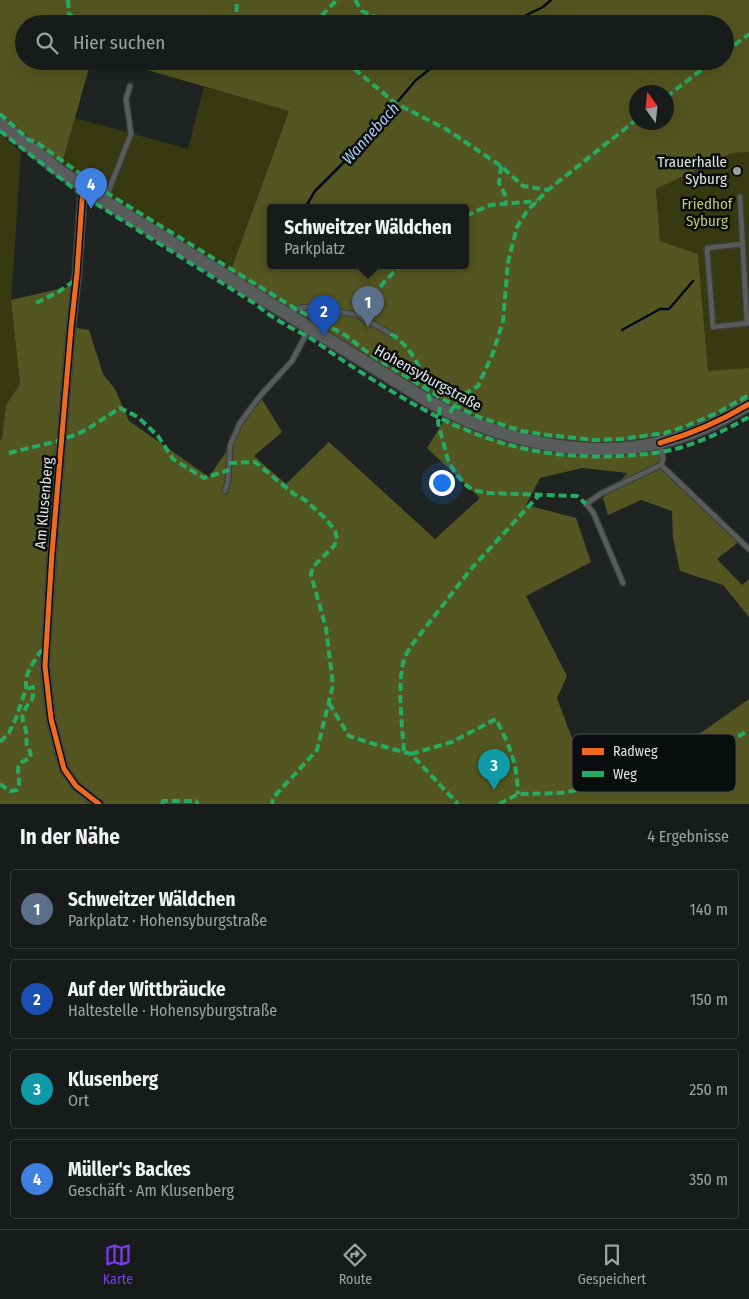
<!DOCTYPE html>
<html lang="de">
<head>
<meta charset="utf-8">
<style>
  body { margin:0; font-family:"Fira Sans Condensed",sans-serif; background:#202423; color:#f1f3f6 }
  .compass { position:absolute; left:629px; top:85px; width:45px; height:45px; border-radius:50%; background:#171b1a; box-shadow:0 5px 20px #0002; rotate:345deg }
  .you { position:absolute; left:441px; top:482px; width:18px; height:18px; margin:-12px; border:4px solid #fff; border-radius:50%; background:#1a73e8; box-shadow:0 0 0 8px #1a73e833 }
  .badge { display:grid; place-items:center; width:32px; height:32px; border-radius:50%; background:#7c3aed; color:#fff; font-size:16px; font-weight:700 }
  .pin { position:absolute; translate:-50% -41px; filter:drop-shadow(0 1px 2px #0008) }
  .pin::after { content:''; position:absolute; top:26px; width:18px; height:15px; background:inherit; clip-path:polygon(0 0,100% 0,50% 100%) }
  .popup { position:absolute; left:267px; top:204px; width:202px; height:65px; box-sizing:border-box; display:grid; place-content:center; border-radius:5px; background:#171b1a; filter:drop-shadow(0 1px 4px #0005); font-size:16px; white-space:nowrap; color:#9ea1a2 }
  .popup b { font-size:19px; color:#f1f3f6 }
  .popup::after { content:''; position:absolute; left:50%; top:100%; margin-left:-10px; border:10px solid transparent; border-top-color:#171b1a }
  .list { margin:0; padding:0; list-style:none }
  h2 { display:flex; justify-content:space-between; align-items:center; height:65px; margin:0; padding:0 20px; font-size:21px }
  h2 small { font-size:16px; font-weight:400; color:#9ea1a2 }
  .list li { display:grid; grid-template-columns:32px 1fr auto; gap:15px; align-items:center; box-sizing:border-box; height:80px; margin:0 10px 10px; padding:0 10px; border:1px solid #363939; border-radius:5px }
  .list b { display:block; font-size:19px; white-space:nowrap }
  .list p { margin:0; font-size:16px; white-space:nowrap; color:#9ea1a2 }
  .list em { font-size:16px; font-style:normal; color:#9ea1a2 }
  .icon { flex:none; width:28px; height:28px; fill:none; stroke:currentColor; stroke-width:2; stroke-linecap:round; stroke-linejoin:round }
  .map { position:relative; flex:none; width:749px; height:804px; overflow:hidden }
  .search { position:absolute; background:#171b1a; box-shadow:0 5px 20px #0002; left:15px; right:15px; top:15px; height:55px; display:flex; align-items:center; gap:12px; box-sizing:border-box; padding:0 18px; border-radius:28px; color:#9ea1a2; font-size:19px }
  .sheet { height:425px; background:#171b1a }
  nav { display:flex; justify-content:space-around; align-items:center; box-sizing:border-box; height:70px; border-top:1px solid #363939; background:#171b1a; font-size:14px; color:#9ea1a2 }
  nav a { display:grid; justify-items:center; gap:2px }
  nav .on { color:#7c3aed }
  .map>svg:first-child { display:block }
  .green { fill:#373a11 }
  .forest { fill:#535620; fill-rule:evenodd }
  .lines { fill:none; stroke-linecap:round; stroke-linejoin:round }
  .stream { stroke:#030c1e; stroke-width:2.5 }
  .service-casing { stroke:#3c403f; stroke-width:7 }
  .minor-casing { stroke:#3c403f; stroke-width:11 }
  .secondary-casing { stroke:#3c403f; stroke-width:15 }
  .service { stroke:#595c5b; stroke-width:4.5 }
  .minor { stroke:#595c5b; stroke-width:9 }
  .secondary { stroke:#595c5b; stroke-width:12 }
  .quiet { stroke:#26ab63; stroke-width:4; stroke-dasharray:8 4; stroke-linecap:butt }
  .cycleway-casing { stroke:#0a0d0d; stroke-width:8 }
  .cycleway { stroke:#ed6a23; stroke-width:5 }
  .poi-dot { fill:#9ca1a0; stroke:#0a0d0d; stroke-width:2 }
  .labels { text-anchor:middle; stroke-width:5; stroke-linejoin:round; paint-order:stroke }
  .poi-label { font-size:15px; fill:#dfe4e3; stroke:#0a0d0d; text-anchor:end }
  .park-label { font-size:15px; fill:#c4ca70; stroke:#0a0d0d }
  .street-label { font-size:15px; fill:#dfe4e3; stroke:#0a0d0d }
  .water-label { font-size:16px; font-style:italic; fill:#a7ccf3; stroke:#0a0d0d }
  .key { fill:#0a0d0d; stroke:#4a4e4d; stroke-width:1 }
  .key-label { font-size:14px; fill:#dfe4e3 }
</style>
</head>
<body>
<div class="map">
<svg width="749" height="804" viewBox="0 0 749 804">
  <rect width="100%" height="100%" fill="#1f2423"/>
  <g class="green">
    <polygon points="204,87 289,111 228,278 60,171 75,118 188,149"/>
    <polygon points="0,134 21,152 11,300 20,384 6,405 2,439 0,441"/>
    <polygon points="749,152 749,368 708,372 698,254 660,241 656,189 732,153"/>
  </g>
  <path class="forest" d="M0 0H749V152L732 153 656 189 660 241 698 254 708 371 749 368V404L660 443 663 451 661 465 741 540 717 559 742 585 749 579V617L723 585 680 571 673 538 672 511 641 500 608 515 603 498 628 473 582 468 540 478 526 505 576 518 591 562 526 596 567 676 557 698 573 741 641 775 749 699V804H0V441L2 439 6 405 20 384 11 300 76 285 71 327 89 330 103 374 115 389 129 421 209 477 230 446 240 423 260 396 282 432 254 456 286 484 329 442 435 539 480 498 427 448 449 413 228 278 289 111 116 61H725V24H24V61H91L60 171 0 123ZM636 92H666V122H636ZM270 208H466V266H270Z"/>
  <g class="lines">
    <g class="stream">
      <polyline points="508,24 543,7 551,0"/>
      <polyline points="305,208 315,191 358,148 416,80 440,61"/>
      <polyline points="622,330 660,309 669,309 693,281"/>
    </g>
    <g class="service-casing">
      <g id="service">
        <polyline points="740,197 747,323"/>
        <polyline points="105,200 131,134 126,99 130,86"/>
        <polyline points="743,244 707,248 713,327 749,323"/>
        <polyline points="289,313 299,308 309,307 358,315 391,334"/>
        <polyline points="660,444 663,459 661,465 749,549"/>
        <polyline points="225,491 228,481 230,446 240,423 260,396 292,361 309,329"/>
        <polyline points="623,583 593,512 586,504 602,493 661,465"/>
      </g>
    </g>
    <g class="minor-casing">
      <polyline id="minor" points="83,187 77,273 71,328 52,553 45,666 51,719 64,769 76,786 99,804"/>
    </g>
    <g class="secondary-casing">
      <path id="secondary" d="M0 123 60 171 104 201 430 402C497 440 586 461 662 442 692 435 722 421 749 404"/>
    </g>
    <use href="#service" class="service"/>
    <use href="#minor" class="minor"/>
    <use href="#secondary" class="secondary"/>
    <g class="quiet">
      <polyline points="68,0 69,15 94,24"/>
      <polyline points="355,0 362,11 391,24"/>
      <polyline points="236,24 237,0"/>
      <polyline points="313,24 337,0"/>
      <polyline points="725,52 749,34"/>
      <polyline points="345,61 395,103 446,129 501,166 523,186 548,190"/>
      <polyline points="666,97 713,61"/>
      <polyline points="0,114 29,140 36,142 107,193 296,309 345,335 371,355 428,390 453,405 479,417 522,431 547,435 594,440 621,439 665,433 684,427 717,413 749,395"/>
      <path d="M0 131 82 195 257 305C272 318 287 326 305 335 316 341 326 349 336 356 385 388 441 424 496 441 549 458 607 460 661 452 692 447 722 432 749 417"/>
      <polyline points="501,166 499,183 505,195 506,203"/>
      <polyline points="466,216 490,205 537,201"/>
      <polyline points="36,303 58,292 77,279"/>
      <polyline points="358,315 385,281 400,266"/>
      <path d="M391 334C414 348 425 376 430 402"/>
      <polyline points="440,407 438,423 448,460 456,474 466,485 473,490 488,493 577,496 586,504"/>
      <polyline points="450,413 459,397 478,386 493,353 503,321 508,262 517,227 527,211 548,190 636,120"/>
      <polyline points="9,453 62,440 86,430 120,408 138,417 158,436 173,459 204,478 229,470"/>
      <polyline points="229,463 255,462 294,494 305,500 325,518 335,531 337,539 334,546 312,568 311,575 326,628 333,685 317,750 273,798 272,804"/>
      <polyline points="329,703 349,736 367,742 411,754 458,804"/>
      <polyline points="0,742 9,733 16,718 26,689 26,678 30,668 40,652 46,649"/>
      <path d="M404 751C402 727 397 682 404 660 405 655 409 650 411 646L471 569 540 494"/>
      <path d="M411 754 452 742 496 719C510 747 517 762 518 794"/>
      <path d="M0 784 10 791 17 790C22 781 16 773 19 764L31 757 30 751 27 748C26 742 27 737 26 731 25 725 20 719 24 712 29 698 34 706 33 687L26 689"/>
      <polyline points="162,804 163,801 196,801 198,804"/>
      <polyline points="499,804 518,794 561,793 658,775 749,731"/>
    </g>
    <g class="cycleway-casing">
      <g id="cycleway">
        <polyline points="83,187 77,273 71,328 52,553 45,666 51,719 64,769 76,786 99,804"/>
        <path d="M660 443C691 434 721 421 749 404"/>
      </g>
    </g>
    <use href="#cycleway" class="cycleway"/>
  </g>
  <circle class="poi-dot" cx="737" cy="171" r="5"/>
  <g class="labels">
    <g class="poi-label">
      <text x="727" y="167">Trauerhalle<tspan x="727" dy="17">Syburg</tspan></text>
    </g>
    <g class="park-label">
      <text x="707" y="209">Friedhof<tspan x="707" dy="17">Syburg</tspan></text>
    </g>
    <g class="street-label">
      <text transform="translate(428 378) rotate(29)" y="5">Hohensyburgstraße</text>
      <text transform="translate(44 503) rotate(-85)" y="5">Am Klusenberg</text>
    </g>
    <g class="water-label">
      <text transform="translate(370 133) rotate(-48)" y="6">Wannebach</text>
    </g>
  </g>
  <rect x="572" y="734" width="164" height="58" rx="8" class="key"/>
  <rect x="582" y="748" width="22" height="7" fill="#ed6a23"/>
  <rect x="582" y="771" width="22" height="6" fill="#26ab63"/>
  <g class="key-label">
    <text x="613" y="756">Radweg</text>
    <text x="613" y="779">Weg</text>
  </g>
</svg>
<svg class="compass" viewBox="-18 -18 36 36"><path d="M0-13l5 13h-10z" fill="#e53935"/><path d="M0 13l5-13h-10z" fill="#9ea1a2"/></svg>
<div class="you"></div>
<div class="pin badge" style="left:368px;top:327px;background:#5c6f8a">1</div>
<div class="popup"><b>Schweitzer Wäldchen</b>Parkplatz</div>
<div class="pin badge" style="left:324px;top:336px;background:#1a4fb4">2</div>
<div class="pin badge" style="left:494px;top:790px;background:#0f9aa8">3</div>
<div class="pin badge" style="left:91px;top:209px;background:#3f7fe0">4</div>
<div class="search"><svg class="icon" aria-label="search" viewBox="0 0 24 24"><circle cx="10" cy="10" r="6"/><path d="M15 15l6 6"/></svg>Hier suchen</div>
</div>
<section class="sheet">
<h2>In der Nähe<small>4 Ergebnisse</small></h2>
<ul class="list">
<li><span class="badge" style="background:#5c6f8a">1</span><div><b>Schweitzer Wäldchen</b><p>Parkplatz · Hohensyburgstraße</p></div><em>140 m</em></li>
<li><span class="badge" style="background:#1a4fb4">2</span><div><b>Auf der Wittbräucke</b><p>Haltestelle · Hohensyburgstraße</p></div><em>150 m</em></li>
<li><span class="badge" style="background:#0f9aa8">3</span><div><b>Klusenberg</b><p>Ort</p></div><em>250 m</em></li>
<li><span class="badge" style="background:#3f7fe0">4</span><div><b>Müller's Backes</b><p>Geschäft · Am Klusenberg</p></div><em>350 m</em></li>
</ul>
</section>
<nav>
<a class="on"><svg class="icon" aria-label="map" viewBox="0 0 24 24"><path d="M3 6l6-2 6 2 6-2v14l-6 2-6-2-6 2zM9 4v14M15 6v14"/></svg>Karte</a>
<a><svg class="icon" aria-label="directions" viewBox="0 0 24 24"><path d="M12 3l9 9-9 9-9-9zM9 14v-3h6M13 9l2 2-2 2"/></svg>Route</a>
<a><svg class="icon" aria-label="saved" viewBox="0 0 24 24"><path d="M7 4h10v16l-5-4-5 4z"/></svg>Gespeichert</a>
</nav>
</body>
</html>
